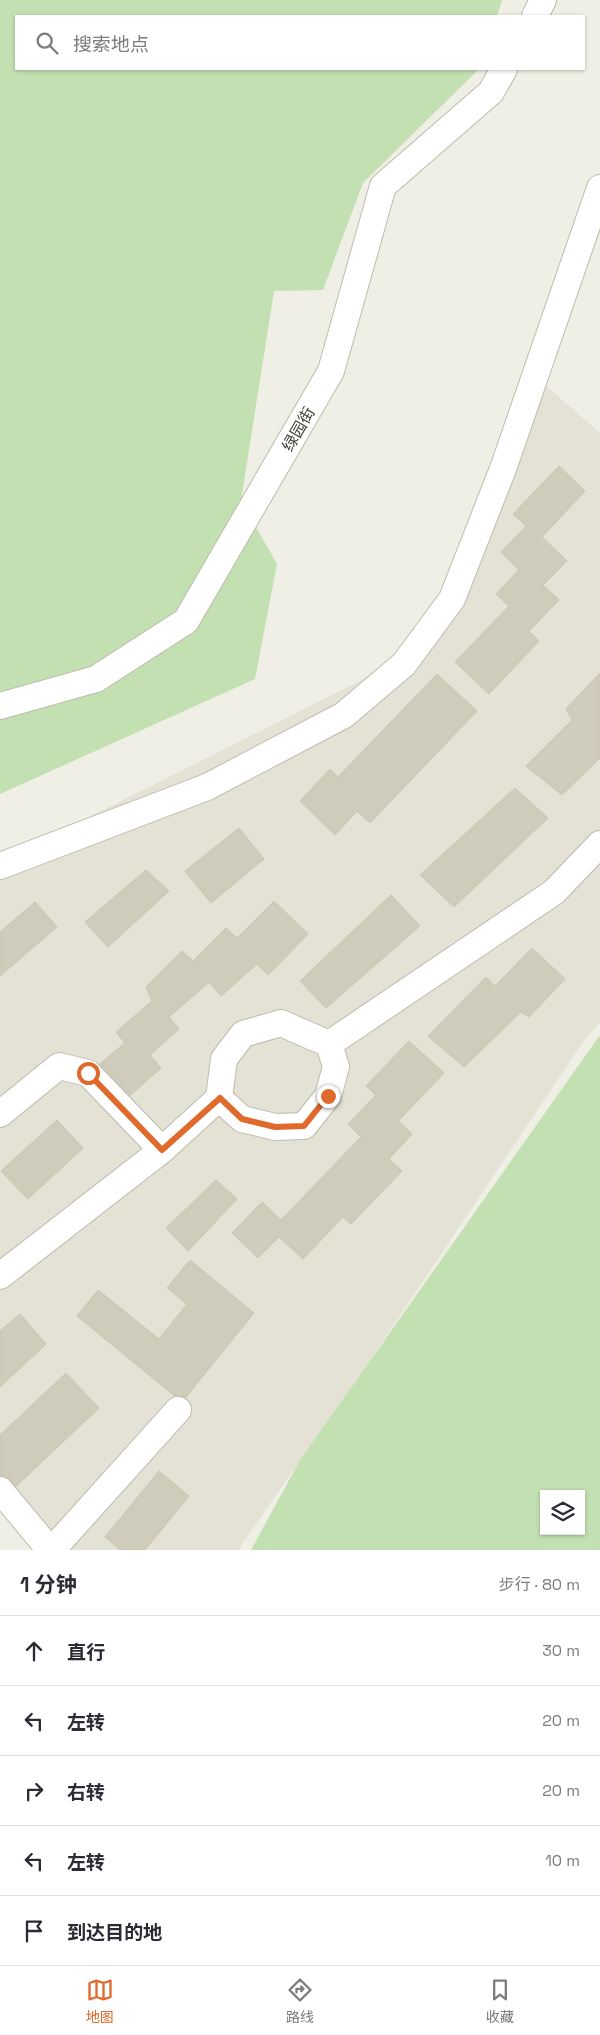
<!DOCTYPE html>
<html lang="zh">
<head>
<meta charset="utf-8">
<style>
  body { margin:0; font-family:"Space Grotesk","Noto Sans SC",sans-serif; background:#f2f2f3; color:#2b2b33 }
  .controls { position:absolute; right:15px; bottom:15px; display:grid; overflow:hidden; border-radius:0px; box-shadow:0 1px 4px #0004 }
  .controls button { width:45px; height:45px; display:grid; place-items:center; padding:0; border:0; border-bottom:1px solid #e1e1e2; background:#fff; color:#2b2b33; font:25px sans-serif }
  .stop { position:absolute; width:15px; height:15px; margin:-11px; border:4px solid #e0692c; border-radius:50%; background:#fff }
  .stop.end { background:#e0692c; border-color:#fff; box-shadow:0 1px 5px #0008 }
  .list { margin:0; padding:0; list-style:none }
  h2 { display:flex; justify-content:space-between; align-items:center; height:65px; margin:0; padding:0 20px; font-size:21px }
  h2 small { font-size:16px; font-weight:400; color:#7c7c81 }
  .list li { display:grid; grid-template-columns:32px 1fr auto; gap:15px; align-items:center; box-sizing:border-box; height:70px; padding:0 20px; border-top:1px solid #e1e1e2 }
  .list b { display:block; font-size:19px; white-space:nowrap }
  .list em { font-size:16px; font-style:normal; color:#7c7c81 }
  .icon { flex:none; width:28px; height:28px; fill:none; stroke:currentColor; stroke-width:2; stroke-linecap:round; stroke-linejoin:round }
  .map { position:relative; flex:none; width:600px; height:1550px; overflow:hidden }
  .search { position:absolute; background:#fff; box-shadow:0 1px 4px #0004; left:15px; right:15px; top:15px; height:55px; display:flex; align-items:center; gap:12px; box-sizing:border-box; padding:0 18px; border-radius:0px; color:#7c7c81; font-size:19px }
  .sheet { height:415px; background:#fff }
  nav { display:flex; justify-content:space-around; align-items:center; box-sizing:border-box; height:70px; border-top:1px solid #e1e1e2; background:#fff; font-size:14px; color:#7c7c81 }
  nav a { display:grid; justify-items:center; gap:2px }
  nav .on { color:#e0692c }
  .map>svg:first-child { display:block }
  .residential { fill:#e4e2d4 }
  .green { fill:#c3e0b2; fill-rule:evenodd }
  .building { fill:#d0ccbc; stroke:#cac5b0 }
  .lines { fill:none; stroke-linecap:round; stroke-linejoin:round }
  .minor-casing { stroke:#bdbbac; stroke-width:28 }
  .minor { stroke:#fff; stroke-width:26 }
  .route { stroke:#e0692c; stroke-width:6 }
  .labels { text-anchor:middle; stroke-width:5; stroke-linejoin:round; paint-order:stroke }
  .street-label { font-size:16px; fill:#423f35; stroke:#fff }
</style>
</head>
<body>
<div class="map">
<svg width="600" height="1550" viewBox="0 0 600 1550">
  <rect width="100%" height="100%" fill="#f0efe5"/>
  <polygon class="residential" points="535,376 600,433 600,1023 585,1039 371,1359 238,1550 50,1550 0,1498 0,862 437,642"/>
  <g class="green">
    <polygon points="0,0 502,0 497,16 16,16 16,69 479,69 363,183 323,290 274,291 241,501 277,564 255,679 0,794"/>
    <path d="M600 1035V1550H251L300 1460ZM544 1494H581V1531H544Z"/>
  </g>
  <g class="building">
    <polygon points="559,466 585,491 542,537 567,561 543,585 559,600 529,631 539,641 489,694 455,662 509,606 496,594 519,570 501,552 526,526 513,514"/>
    <polygon points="600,673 600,758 562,795 526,766 572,720 566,709"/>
    <polygon points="437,674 477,711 370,823 357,811 335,835 300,801 330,769 338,777"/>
    <polygon points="515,788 548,818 454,907 420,875"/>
    <polygon points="239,828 264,859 211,903 185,871"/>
    <polygon points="146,870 169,891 108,947 85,922"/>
    <polygon points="391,895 420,926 326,1008 300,981"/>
    <polygon points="274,901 308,934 268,975 257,964 221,996 209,982 169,1017 179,1029 150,1055 161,1068 125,1100 96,1067 125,1043 116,1032 152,1001 146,987 182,951 193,961 226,928 237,938"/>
    <polygon points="35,902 57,927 0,976 0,932"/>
    <polygon points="532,948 565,979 529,1017 521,1012 464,1067 428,1036 486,977 495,986"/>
    <polygon points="409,1041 444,1073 398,1121 412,1134 389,1159 402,1171 351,1224 343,1217 303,1259 279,1237 258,1258 232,1233 262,1202 281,1220 361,1137 348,1124 376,1095 366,1086"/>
    <polygon points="57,1120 83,1148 28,1199 1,1171"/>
    <polygon points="216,1180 237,1199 188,1251 166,1228"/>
    <polygon points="190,1260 254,1313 182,1402 77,1316 98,1290 159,1339 187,1304 167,1288"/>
    <polygon points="20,1314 46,1344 0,1387 0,1331"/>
    <polygon points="66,1373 99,1408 11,1491 0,1479 0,1435"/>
    <polygon points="159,1471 189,1496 145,1550 120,1550 105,1537"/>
  </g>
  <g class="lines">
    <g class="minor-casing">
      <g id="minor">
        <polyline points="535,16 543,0"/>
        <polyline points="0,706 96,679 186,621 331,371 383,186 491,92 504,69"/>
        <polyline points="0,866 207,787 344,715 404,664 452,599 504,466 600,188"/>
        <polyline points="329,1044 554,892 600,844"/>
        <polyline points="0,1114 59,1066 88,1073 162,1150"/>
        <polyline points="0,1276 162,1150 219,1098 224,1059 243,1034 281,1023 329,1044 336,1067 328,1096 304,1126 275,1127 242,1119 219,1098"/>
        <polyline points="0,1490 50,1550"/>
        <polyline points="52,1550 178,1410"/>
      </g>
    </g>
    <use href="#minor" class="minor"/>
  </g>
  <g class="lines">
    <polyline class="route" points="88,1073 162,1150 220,1098 242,1119 275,1127 304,1126 328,1096"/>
  </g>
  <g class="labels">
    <g class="street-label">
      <text transform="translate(298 429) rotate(-60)" y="6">绿园街</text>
    </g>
  </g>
</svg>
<div class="controls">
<button><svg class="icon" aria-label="layers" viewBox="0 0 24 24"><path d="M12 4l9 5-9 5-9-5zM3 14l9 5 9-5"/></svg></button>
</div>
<div class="stop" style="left:88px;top:1073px"></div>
<div class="stop end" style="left:328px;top:1096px"></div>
<div class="search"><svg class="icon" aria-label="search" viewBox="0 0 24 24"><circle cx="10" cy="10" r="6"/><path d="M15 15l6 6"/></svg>搜索地点</div>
</div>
<section class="sheet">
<h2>1 分钟<small>步行 · 80 m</small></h2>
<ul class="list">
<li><svg class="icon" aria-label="ahead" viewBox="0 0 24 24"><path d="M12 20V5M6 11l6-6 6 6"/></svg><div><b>直行</b></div><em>30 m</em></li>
<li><svg class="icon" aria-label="left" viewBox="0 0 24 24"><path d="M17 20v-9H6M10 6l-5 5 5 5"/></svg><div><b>左转</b></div><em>20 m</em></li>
<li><svg class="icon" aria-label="right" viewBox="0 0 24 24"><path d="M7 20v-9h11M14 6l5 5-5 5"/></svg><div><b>右转</b></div><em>20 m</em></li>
<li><svg class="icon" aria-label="left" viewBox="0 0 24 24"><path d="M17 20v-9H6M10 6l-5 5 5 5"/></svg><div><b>左转</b></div><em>10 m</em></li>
<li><svg class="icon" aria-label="arrive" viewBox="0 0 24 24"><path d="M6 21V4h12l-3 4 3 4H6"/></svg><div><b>到达目的地</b></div></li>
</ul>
</section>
<nav>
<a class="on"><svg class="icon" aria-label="map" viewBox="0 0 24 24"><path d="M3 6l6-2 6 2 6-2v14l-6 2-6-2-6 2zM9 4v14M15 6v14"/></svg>地图</a>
<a><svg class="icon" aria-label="directions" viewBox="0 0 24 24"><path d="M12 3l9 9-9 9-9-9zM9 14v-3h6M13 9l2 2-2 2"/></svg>路线</a>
<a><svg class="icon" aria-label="saved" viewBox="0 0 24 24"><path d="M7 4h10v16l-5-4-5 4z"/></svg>收藏</a>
</nav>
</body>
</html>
